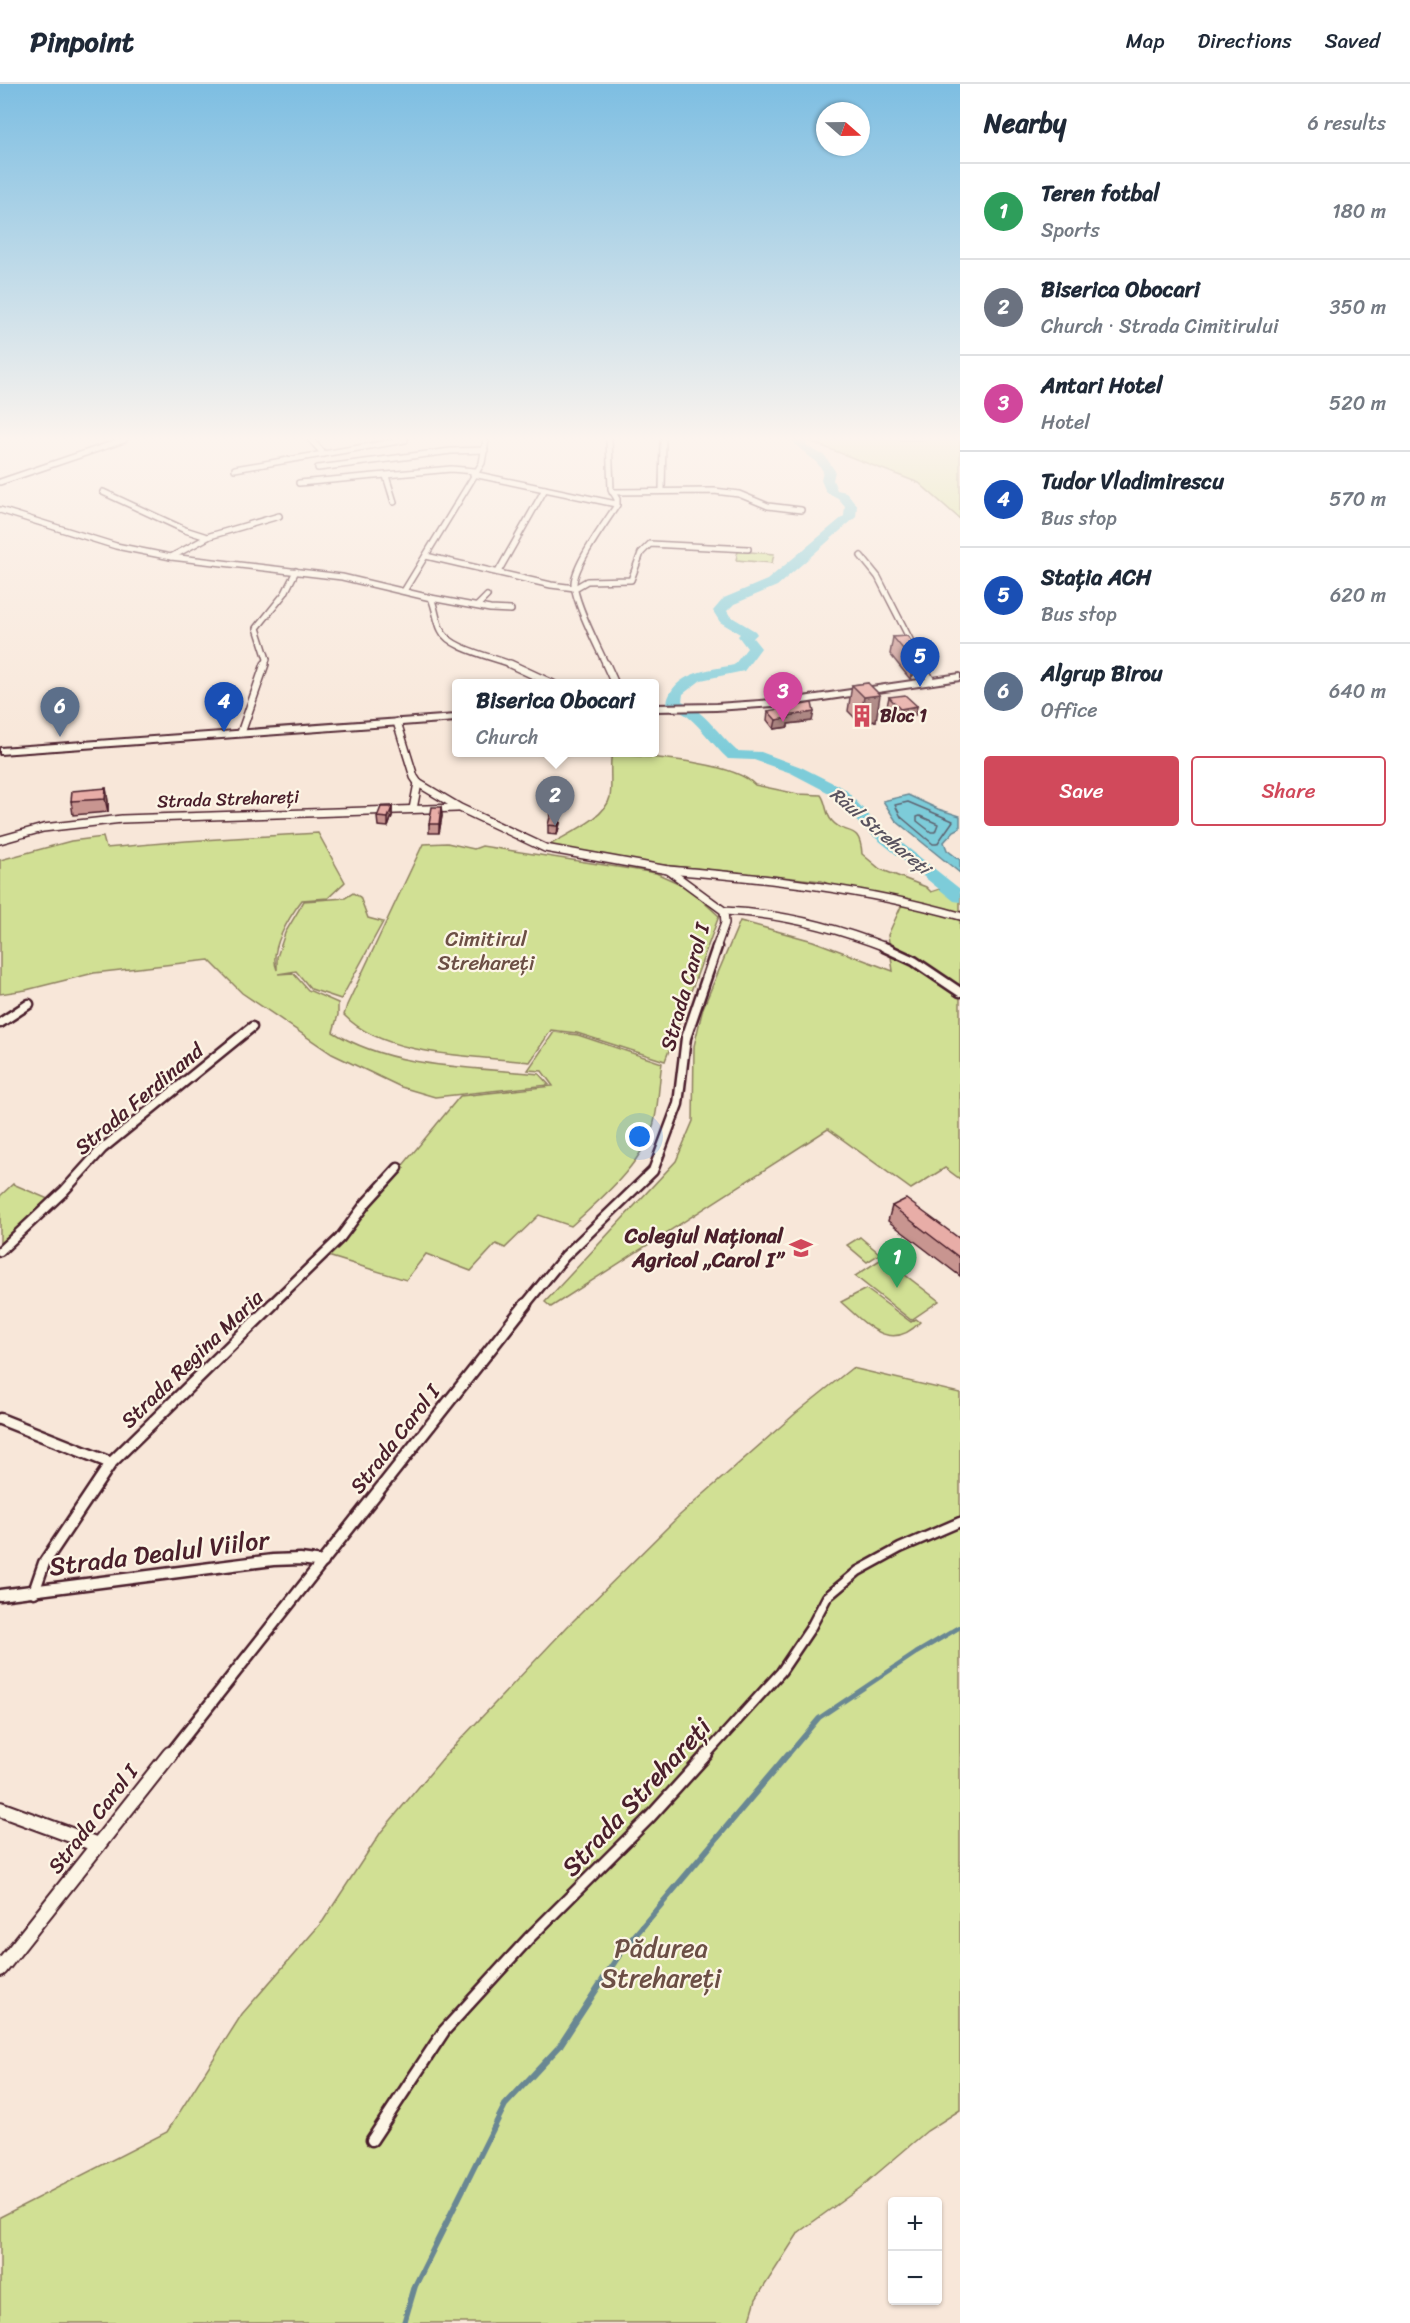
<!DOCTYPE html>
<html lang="en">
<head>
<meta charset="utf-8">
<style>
  body { margin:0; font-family:Sriracha,sans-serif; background:#f6f6f7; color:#1f2937 }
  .controls { position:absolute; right:18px; bottom:18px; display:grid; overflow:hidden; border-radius:6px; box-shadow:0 2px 4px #0004 }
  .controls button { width:54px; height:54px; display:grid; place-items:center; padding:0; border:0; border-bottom:2px solid #e0e1e3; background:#fff; color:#1f2937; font:30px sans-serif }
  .compass { position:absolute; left:816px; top:18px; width:54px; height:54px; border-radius:50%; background:#fff; box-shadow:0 2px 4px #0004; rotate:110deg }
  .you { position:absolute; left:640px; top:1053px; width:21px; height:21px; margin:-15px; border:4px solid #fff; border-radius:50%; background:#1a73e8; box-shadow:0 0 0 9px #1a73e833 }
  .badge { display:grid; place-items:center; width:39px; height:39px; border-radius:50%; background:#d1495b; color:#fff; font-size:20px; font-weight:700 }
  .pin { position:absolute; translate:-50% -50px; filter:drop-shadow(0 2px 3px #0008) }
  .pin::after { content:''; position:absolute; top:32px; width:21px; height:18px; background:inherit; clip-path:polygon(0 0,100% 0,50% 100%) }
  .popup { position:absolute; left:452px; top:595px; width:207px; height:78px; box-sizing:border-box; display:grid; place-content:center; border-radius:6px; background:#fff; filter:drop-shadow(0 2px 4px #0005); font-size:20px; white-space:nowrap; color:#747a83 }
  .popup b { font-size:22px; color:#1f2937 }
  .popup::after { content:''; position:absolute; left:50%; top:100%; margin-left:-12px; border:12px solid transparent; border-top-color:#fff }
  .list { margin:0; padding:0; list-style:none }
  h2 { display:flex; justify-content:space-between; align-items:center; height:78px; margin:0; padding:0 24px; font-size:26px }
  h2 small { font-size:20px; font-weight:400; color:#747a83 }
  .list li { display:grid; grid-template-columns:39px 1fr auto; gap:18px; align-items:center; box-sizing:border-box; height:96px; padding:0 24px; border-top:2px solid #e0e1e3 }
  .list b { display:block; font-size:22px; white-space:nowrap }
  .list p { margin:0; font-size:20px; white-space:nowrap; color:#747a83 }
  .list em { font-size:20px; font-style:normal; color:#747a83 }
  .actions { display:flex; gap:12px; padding:18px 24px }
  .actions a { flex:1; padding:14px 0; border:2px solid #d1495b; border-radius:6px; text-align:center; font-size:21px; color:#d1495b }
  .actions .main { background:#d1495b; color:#fff }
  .map { position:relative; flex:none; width:960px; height:2239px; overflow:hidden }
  header { display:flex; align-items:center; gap:36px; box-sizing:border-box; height:84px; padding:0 30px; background:#fff; border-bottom:2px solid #e0e1e3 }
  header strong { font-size:28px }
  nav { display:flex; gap:33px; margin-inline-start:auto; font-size:21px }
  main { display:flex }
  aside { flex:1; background:#fff }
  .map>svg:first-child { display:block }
  .green { fill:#d1e094; stroke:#8e8060; stroke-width:1.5 }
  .water { fill:#7dccd9; stroke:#698793; stroke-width:1.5 }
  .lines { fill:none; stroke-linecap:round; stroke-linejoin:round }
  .shore { stroke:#5e6471; stroke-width:1.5 }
  .stream-far1 { stroke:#698793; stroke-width:4.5 }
  .stream { stroke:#698793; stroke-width:6 }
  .river { fill:#7dccd9; fill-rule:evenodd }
  .pedestrian-far1-casing { stroke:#4a1f2b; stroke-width:13 }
  .pedestrian-casing { stroke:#4a1f2b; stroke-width:15 }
  .minor-far4-casing { stroke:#4a1f2b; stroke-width:8 }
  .minor-far3-casing { stroke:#4a1f2b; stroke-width:10 }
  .minor-far2-casing { stroke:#4a1f2b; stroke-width:13 }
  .minor-far1-casing { stroke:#4a1f2b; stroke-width:15 }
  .minor-casing { stroke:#4a1f2b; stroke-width:18 }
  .secondary-casing { stroke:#4a1f2b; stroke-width:4 }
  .pedestrian-far1 { stroke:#fcf5e5; stroke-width:8 }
  .pedestrian { stroke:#fcf5e5; stroke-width:10 }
  .minor-far4 { stroke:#fcf5e5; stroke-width:5 }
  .minor-far3 { stroke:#fcf5e5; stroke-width:7 }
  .minor-far2 { stroke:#fcf5e5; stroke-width:8 }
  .minor-far1 { stroke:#fcf5e5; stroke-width:10 }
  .minor { stroke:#fcf5e5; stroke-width:14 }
  .secondary { fill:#fcf5e5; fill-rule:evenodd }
  .wall { fill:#c89590; stroke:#4a1f2b; stroke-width:1.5 }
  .shaded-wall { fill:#a27975; stroke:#4a1f2b; stroke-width:1.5 }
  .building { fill:#e8ada7; stroke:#4a1f2b; stroke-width:1.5 }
  .labels { text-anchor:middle; stroke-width:4.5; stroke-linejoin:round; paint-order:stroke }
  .far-poi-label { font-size:18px; font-weight:bold; fill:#4a1f2b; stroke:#fcf5e5; text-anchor:start }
  .far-street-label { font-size:18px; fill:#4a1f2b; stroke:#fcf5e5 }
  .far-water-label { font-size:18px; font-style:italic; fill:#59535f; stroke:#fcf5e5 }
  .park-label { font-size:21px; fill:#6c4f45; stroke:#fcf5e5 }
  .street-label { font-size:21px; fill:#4a1f2b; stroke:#fcf5e5 }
  .poi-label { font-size:21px; font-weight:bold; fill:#4a1f2b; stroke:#fcf5e5; text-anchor:end }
  .near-street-label { font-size:26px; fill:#4a1f2b; stroke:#fcf5e5 }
  .near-park-label { font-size:26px; fill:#6c4f45; stroke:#fcf5e5 }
</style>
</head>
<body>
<header>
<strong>Pinpoint</strong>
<nav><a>Map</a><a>Directions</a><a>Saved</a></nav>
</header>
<main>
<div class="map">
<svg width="960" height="2239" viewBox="0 0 960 2239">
  <rect width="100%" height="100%" fill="#f8e7d9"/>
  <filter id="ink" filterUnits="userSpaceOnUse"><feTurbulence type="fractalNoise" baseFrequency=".0167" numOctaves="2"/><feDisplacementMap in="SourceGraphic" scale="12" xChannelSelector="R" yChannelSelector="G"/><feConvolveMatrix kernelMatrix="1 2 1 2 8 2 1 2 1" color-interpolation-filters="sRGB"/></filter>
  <g filter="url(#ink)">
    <g class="green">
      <polygon points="806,356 960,356 960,435 919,399"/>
      <polygon points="738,467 774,470 772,479 736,476"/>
      <path d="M613 670C646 673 733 677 755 701L798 710 821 711C827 719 825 730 832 737 845 753 860 738 862 770L880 785 926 803 931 808 946 803 960 810V1095L945 1084 911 1105 828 1045 551 1223 545 1218 676 1077 693 1037 694 962 703 924 740 837 813 857 893 887 888 851 903 818 838 805 822 797 603 775 545 764C563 751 605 736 610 713 612 702 610 687 611 675Z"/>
      <path d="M318 749 345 798 328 814 302 816C290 832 268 866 277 886V873L285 849 304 817 345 814 353 809 360 813 368 834 383 838 341 915 311 905 296 887 278 890 293 889 308 906 338 919V931L333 948C393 985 471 983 539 990L549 1001 435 1013 401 1003 332 970 242 909 209 876 94 889 26 906 0 910V776L71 757 103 753 106 764 186 757Z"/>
      <path d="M447 759 474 765 482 762 656 789 687 803 719 832 665 977 577 949 551 946 530 978C475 972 384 973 344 931L347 921 423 760Z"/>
      <path d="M554 948 578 951 662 979C659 997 659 1015 655 1034 647 1076 602 1114 571 1142L539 1131 505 1164 496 1160 471 1187 426 1170 406 1196 328 1172 460 1012 553 1002 542 987 528 986Z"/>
      <polygon points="13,1100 48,1115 0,1160 0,1112"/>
      <polygon points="860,1153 880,1170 867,1178 847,1161"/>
      <polygon points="883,1174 939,1217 911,1236 855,1192"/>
      <path d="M866 1205 911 1238 916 1235 920 1238C890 1270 865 1239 841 1218Z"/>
      <polygon points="852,1284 960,1309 960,2026 927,2047 860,2104 799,2148 756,2215 749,2239 0,2239 0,2133 167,2048 242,1930 323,1837 381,1748 443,1674 567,1543 680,1431 796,1329"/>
    </g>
    <polygon class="water" points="908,711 938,725 960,732 960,744 954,747 944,758 947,766 960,776 960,789 896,737 883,717"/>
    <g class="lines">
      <g class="shore">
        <polygon points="908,718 953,737 937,760 933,760 901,733 895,721"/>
        <polygon points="920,732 938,740 935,748 931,748 917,737 917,733"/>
      </g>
      <polyline class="stream-far1" points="787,1672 819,1634 916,1569 960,1543"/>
      <polyline class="stream" points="404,2239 415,2202 505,2021 559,1963 621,1868 788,1670"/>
      <path class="river" d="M792 356H804L808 363 825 372 835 387 833 396 837 406 846 408 857 421 856 433 777 502 734 520 727 527 730 532 755 547 757 550 753 554 761 564 744 587 701 596 683 610 682 617C706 629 718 650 737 667L761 668 801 683 845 705 874 737 960 805V818L954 817 862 743 833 711 791 689 754 676 728 675C713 661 703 645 687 632 681 627 672 625 667 619 673 588 709 586 734 581L747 564 738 552 740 550 720 538 713 527 724 514 767 496 844 432 845 422 838 414 826 408 821 396 823 387C815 373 801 369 792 356Z"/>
      <g class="pedestrian-far1-casing">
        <polyline id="pedestrian-far1" points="705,1672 781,1588 810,1545 827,1513 858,1487 900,1464 960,1438"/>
      </g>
      <g class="pedestrian-casing">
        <polyline id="pedestrian" points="372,2056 444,1947 529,1854 650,1733 707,1670"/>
      </g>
      <g class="minor-far4-casing">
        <g id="minor-far4">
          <polyline points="311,356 324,370"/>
          <polyline points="318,384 451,367 485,366"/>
          <polyline points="235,385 405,356"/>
          <polyline points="473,390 616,420"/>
          <polyline points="386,392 394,418"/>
          <polyline points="0,398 124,356"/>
          <polyline points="299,399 451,385 475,387"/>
          <polyline points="662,406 663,356"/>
          <polyline points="103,408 185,446 207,453"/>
          <polyline points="612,408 714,407 739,410 768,422 801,426"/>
          <path d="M0 426 116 462 171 473 342 493 431 514C436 525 436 536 441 546 449 565 494 573 513 581"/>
          <polyline points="426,472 551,501 575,504"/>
          <polyline points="861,472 878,493 923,581"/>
          <polyline points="171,473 210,452 279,432"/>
          <polyline points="498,488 545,405"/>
          <polyline points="575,504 587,497 631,496 641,469 650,460 748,465"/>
          <polyline points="404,507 482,379 486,356"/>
          <polyline points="431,514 490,525 511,526"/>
          <polyline points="477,522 487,512"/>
          <polyline points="265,581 267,575 257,544 285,509 296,487"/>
          <path d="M606 581C598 563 574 517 574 499 575 480 606 438 617 421V415L611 405 609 356"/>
        </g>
      </g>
      <g class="minor-far3-casing">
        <g id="minor-far3">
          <polyline points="510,580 553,600"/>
          <polyline points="606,580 615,600"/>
          <polyline points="922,580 931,597"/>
          <polyline points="397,638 414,693 418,699 460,724 545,764 668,786 724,827 725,839 716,864"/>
          <polyline points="241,649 265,580"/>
          <polyline points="413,725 418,699"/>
          <polyline points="0,756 43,744 122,735 457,724"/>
          <path d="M668 786C766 794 865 805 960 832"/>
          <path d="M724 827C779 829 837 844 888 864"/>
        </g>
      </g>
      <g class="minor-far2-casing">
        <g id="minor-far2">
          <polyline points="884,863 914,877 960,908"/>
          <polyline points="0,939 29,920"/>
          <polyline points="0,1167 64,1107 102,1065 252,943"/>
          <polyline points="271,1221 340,1154 366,1119 398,1084"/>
          <polyline points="525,1221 565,1172 653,1087 678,1020 686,954 717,863"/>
        </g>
      </g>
      <g class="minor-far1-casing">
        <g id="minor-far1">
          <polyline points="0,1335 111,1379"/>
          <polyline points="34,1508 44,1479 111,1379 273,1220"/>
          <polyline points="0,1511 273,1476 300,1475 323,1478"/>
          <polyline points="169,1672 526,1220"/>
        </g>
      </g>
      <g class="minor-casing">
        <g id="minor">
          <polyline points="0,1725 98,1761"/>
          <polyline points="0,1885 170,1670"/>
        </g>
      </g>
      <g class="secondary-casing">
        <g id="secondary">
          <polygon points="960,590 960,596 789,621 716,626 654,627 654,621 716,620 789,615"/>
          <polygon points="456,631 456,637 0,670 0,664"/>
        </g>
      </g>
      <use href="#pedestrian-far1" class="pedestrian-far1"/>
      <use href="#pedestrian" class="pedestrian"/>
      <use href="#minor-far4" class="minor-far4"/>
      <use href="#minor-far3" class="minor-far3"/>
      <use href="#minor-far2" class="minor-far2"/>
      <use href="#minor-far1" class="minor-far1"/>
      <use href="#minor" class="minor"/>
      <use href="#secondary" class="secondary"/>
    </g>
    <g class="wall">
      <polygon points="893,553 922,568 918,585 910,595 890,570"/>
      <polygon points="868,599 876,637 860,639 848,627 852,601"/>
      <polygon points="889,613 917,622 915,631 898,633 887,622"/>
      <polygon points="768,627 812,637 788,640 788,643 774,645 767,636"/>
      <polygon points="106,704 108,718 108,728 73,731 71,717"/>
      <polygon points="392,723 392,732 388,743 378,742 377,733"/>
      <polygon points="441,723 442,732 439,749 429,749 429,740"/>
      <polygon points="561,730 560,739 557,751 548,750 548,741"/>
      <polygon points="892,1122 960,1155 960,1192 888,1137"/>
    </g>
    <g class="shaded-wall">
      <polygon points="922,568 918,585 910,595 914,578"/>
      <polygon points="880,611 876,637 860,639 864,613"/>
      <polygon points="917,622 915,631 898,633 900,625"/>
      <polygon points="814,628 812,637 788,640 788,643 774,645 776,636 787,632"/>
      <polygon points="106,704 108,718 108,728 105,715"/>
      <polygon points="392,723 392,732 388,743 388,734"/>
      <polygon points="441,723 442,732 439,749 439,740"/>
      <polygon points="561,730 560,739 557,751 558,742"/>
    </g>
    <g class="building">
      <polygon points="907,552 922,568 914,578 893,553"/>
      <polygon points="868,599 880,611 864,613 852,601"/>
      <polygon points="905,611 917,622 900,625 889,613"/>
      <polygon points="812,619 814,628 787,632 789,634 776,636 768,627"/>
      <polygon points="106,704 105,715 71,717 72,707"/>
      <polygon points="381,723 392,723 388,734 377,733"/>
      <polygon points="432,723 441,723 439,740 429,740"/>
      <polygon points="551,729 561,730 558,742 548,741"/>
      <polygon points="906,1115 960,1155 960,1174 892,1122"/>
    </g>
  </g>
  <linearGradient id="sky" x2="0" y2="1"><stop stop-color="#7dbee2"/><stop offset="0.53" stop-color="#fcf4ee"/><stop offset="1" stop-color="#fcf4ee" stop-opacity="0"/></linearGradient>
  <rect width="960" height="669" fill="url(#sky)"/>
  <defs>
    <g id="building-bare" transform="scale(1.8)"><path d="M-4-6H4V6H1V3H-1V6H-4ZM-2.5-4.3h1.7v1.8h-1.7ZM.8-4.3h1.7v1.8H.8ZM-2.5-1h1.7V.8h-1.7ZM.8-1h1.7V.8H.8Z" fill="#d1495b" stroke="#fcf5e5" stroke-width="2.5" paint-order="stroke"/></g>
    <g id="school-bare" transform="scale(1.8)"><path d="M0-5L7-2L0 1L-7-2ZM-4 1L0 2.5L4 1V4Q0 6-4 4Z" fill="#d1495b" stroke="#fcf5e5" stroke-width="2.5" paint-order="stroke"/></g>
  </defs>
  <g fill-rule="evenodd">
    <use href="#building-bare" x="862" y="632"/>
    <use href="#school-bare" x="801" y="1164"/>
  </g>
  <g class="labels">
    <g class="far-poi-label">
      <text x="880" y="638">Bloc 1</text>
    </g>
    <g class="far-street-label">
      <text transform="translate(228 715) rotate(-2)" y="6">Strada Strehareți</text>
    </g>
    <g class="far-water-label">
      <text transform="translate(880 747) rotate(40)" y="6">Râul Strehareți</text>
    </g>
    <g class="park-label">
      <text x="486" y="862">Cimitirul<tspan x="486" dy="24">Strehareți</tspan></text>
    </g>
    <g class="street-label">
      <text transform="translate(685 903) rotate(-74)" y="7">Strada Carol I</text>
      <text transform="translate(139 1015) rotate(-40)" y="7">Strada Ferdinand</text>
      <text transform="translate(192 1275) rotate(-44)" y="7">Strada Regina Maria</text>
      <text transform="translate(395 1355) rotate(-52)" y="7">Strada Carol I</text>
      <text transform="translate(93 1735) rotate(-52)" y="7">Strada Carol I</text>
    </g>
    <g class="poi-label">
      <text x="783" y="1159">Colegiul Național<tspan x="783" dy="24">Agricol „Carol I”</tspan></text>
    </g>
    <g class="near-street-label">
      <text transform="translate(159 1469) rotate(-7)" y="9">Strada Dealul Viilor</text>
      <text transform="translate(636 1713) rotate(-47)" y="9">Strada Strehareți</text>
    </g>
    <g class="near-park-label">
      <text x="661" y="1873">Pădurea<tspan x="661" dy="30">Strehareți</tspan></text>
    </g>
  </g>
</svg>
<div class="controls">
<button>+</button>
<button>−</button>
</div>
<svg class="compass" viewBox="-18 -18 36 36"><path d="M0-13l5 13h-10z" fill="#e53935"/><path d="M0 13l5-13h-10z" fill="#747a83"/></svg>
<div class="you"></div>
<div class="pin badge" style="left:897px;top:1204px;background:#2e9e5b">1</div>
<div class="pin badge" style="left:555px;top:742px;background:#6b7280">2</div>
<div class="popup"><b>Biserica Obocari</b>Church</div>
<div class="pin badge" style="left:783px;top:638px;background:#d1479c">3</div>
<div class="pin badge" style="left:224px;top:648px;background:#1a4fb4">4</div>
<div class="pin badge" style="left:920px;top:603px;background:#1a4fb4">5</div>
<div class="pin badge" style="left:60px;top:653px;background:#5c6f8a">6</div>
</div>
<aside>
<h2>Nearby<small>6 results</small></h2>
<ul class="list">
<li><span class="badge" style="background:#2e9e5b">1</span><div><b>Teren fotbal</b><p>Sports</p></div><em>180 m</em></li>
<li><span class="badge" style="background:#6b7280">2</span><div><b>Biserica Obocari</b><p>Church · Strada Cimitirului</p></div><em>350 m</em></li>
<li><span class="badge" style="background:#d1479c">3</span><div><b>Antari Hotel</b><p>Hotel</p></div><em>520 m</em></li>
<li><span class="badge" style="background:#1a4fb4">4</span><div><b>Tudor Vladimirescu</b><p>Bus stop</p></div><em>570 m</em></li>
<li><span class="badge" style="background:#1a4fb4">5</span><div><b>Stația ACH</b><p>Bus stop</p></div><em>620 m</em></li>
<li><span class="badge" style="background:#5c6f8a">6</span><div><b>Algrup Birou</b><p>Office</p></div><em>640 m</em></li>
</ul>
<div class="actions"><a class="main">Save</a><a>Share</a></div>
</aside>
</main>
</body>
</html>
